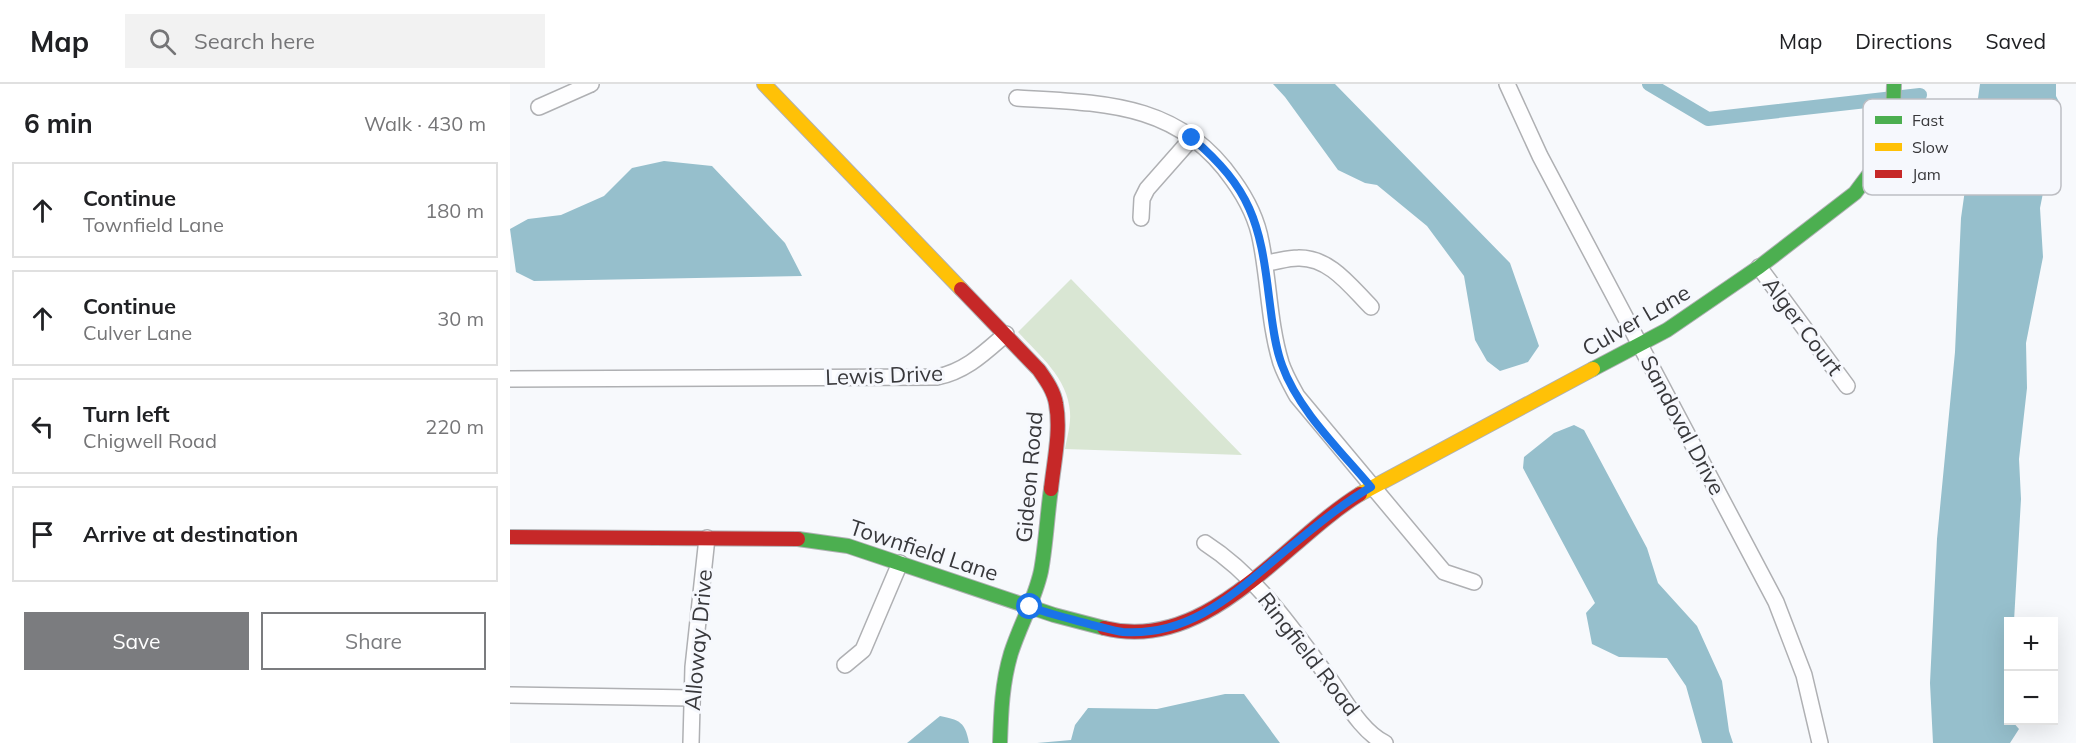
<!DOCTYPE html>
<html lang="en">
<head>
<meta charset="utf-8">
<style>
  body { margin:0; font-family:Mulish,sans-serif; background:#f2f2f2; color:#202124 }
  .controls { position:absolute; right:18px; bottom:18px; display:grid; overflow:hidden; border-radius:0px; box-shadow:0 6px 24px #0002 }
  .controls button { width:54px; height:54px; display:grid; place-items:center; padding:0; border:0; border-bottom:2px solid #e0e0e0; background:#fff; color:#202124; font:30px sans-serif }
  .stop { position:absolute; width:18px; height:18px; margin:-14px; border:4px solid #1a73e8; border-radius:50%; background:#fff }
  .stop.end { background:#1a73e8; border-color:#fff; box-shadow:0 2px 6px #0008 }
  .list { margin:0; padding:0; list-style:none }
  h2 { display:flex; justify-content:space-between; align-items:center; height:78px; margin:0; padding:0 24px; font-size:26px }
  h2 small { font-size:20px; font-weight:400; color:#757577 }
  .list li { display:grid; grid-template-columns:39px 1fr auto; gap:18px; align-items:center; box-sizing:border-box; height:96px; margin:0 12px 12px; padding:0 12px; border:2px solid #e0e0e0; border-radius:0px }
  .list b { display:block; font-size:22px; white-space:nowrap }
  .list p { margin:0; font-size:20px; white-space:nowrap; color:#757577 }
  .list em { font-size:20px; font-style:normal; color:#757577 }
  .actions { display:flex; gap:12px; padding:18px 24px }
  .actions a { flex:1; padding:14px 0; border:2px solid #7b7c7f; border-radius:0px; text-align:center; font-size:21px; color:#7b7c7f }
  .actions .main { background:#7b7c7f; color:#fff }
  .icon { flex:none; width:33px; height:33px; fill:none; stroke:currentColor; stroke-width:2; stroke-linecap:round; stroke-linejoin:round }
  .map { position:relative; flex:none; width:1566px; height:659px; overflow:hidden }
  header { display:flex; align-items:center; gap:36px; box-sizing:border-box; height:84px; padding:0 30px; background:#fff; border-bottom:2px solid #e0e0e0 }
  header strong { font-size:28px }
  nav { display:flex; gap:33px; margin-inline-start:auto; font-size:21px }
  .search { width:420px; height:54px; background:#f2f2f2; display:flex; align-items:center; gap:15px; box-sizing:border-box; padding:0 21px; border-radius:0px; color:#757577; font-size:22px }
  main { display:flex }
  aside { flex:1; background:#fff }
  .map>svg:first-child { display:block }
  .green { fill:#d9e6d3 }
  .water { fill:#96bfcc }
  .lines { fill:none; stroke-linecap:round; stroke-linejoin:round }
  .canal { stroke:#96bfcc; stroke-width:14 }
  .street-casing { stroke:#afb0b3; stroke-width:18 }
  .fast-casing { stroke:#afb0b3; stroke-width:16 }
  .slow-casing { stroke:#afb0b3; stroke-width:16 }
  .jam-casing { stroke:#afb0b3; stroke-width:16 }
  .street { stroke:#fefeff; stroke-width:15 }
  .fast { stroke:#4caf50; stroke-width:14 }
  .slow { stroke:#ffc107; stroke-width:14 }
  .jam { stroke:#c62828; stroke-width:14 }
  .route { stroke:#1a73e8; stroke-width:8 }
  .labels { text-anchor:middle; stroke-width:6; stroke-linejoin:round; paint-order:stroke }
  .street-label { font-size:22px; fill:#38383b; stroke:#f6f8fd }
  .key { fill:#f6f8fd; stroke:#bdbec3; stroke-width:1.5 }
  .key-label { font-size:16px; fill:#38383b }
</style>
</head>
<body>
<header>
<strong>Map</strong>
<div class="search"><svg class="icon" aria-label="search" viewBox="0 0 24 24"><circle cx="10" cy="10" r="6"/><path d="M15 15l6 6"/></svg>Search here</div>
<nav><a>Map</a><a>Directions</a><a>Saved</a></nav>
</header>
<main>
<aside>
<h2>6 min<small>Walk · 430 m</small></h2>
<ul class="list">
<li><svg class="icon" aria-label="ahead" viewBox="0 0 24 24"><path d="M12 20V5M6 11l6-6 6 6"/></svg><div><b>Continue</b><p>Townfield Lane</p></div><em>180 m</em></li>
<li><svg class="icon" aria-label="ahead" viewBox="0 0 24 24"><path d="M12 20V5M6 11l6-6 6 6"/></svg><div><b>Continue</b><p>Culver Lane</p></div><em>30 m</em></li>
<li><svg class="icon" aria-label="left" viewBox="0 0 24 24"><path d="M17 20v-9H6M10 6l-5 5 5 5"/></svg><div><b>Turn left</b><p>Chigwell Road</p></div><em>220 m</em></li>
<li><svg class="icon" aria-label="arrive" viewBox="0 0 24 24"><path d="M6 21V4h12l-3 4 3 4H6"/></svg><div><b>Arrive at destination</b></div></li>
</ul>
<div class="actions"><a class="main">Save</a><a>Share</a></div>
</aside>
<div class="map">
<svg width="1566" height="659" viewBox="0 0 1566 659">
  <rect width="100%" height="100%" fill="#f7f9fc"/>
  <path class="green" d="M561 195 732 371 555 365C557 354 561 340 560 328 558 294 529 271 508 248Z"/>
  <g class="water">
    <polygon points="763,0 825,0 1000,179 1029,262 1018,278 990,287 977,277 965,256 954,192 917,142 867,101 855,99 828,86 775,13"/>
    <polygon points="1470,0 1546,0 1546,12 1550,20 1546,25 1540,74 1530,124 1533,173 1516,259 1517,304 1509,375 1511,415 1504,537 1498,538 1498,636 1502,637 1509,645 1500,659 1423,659 1420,599 1427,455 1445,268 1451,134"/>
    <polygon points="154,77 202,82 275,159 292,192 24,197 6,188 0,145 18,135 51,131 94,112 122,84"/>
    <polygon points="1064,341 1074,346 1137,464 1148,499 1187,542 1212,597 1219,647 1223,659 1192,659 1176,602 1157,574 1109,573 1082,560 1076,529 1085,519 1013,384 1014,373 1044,349"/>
    <polygon points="715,610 734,610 770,659 527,659 561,656 565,641 578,624 647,625"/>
    <path d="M430 632C450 636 455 638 459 659H397Z"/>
  </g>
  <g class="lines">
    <polyline class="canal" points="1139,0 1198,35 1410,11"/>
    <g class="street-casing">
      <g id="street">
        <polyline points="997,0 1030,72 1266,518 1294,591 1310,659"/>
        <path d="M507 14C592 19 669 18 723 96 736 114 747 135 751 158 759 198 759 240 771 279 775 291 781 301 787 312L934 488 964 498"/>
        <polyline points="29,23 81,0"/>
        <polyline points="631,134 632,115 637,105 682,54"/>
        <path d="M755 179C766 178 777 174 788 174 820 173 841 203 861 223"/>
        <polyline points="1249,183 1337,302"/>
        <path d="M0 295 427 293C456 287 474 269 496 250"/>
        <path d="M695 459C748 493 784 547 821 597 836 618 852 648 875 659"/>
        <polyline points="335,581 353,566 390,479"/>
        <polyline points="0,611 182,614"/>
        <polyline points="181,659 183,583 197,454"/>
      </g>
    </g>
    <g class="fast-casing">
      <g id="fast">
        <polyline points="1083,285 1157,246 1249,183 1345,109 1363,85 1376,58 1383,30 1384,0"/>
        <polyline points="288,455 338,462 544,531 594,544"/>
        <path d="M490 659C491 628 492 599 501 569 510 541 525 515 531 487 536 460 537 432 541 405"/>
      </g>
    </g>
    <g class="slow-casing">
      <g id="slow">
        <polyline points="254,0 451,205"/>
        <polyline points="850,410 1083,285"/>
      </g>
    </g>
    <g class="jam-casing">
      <g id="jam">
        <path d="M451 205 529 286C536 296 544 307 546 320 551 347 544 377 541 405"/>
        <polyline points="0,453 288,455"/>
        <path d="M594 544C698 570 772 458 850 410"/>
      </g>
    </g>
    <use href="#street" class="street"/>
    <use href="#fast" class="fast"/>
    <use href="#slow" class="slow"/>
    <use href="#jam" class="jam"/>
  </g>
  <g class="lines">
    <path class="route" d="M520 523C540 530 561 535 582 541 592 543 603 547 613 548 684 553 730 504 780 463 806 442 832 420 861 403 830 366 788 326 772 281 764 260 762 235 759 213 750 138 741 105 682 54"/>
  </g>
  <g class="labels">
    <g class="street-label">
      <text transform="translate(1126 236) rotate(-30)" y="8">Culver Lane</text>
      <text transform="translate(1293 242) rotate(53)" y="8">Alger Court</text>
      <text transform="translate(374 291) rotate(-2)" y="8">Lewis Drive</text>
      <text transform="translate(1173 341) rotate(62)" y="8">Sandoval Drive</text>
      <text transform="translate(519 393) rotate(-85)" y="8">Gideon Road</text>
      <text transform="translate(414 466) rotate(18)" y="8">Townfield Lane</text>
      <text transform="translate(188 556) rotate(-85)" y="8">Alloway Drive</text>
      <text transform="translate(799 570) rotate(52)" y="8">Ringfield Road</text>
    </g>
  </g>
  <rect x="1353" y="15" width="198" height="96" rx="9" class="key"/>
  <rect x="1365" y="32" width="27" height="8" fill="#4caf50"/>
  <rect x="1365" y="59" width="27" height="8" fill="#ffc107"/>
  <rect x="1365" y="86" width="27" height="8" fill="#c62828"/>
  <g class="key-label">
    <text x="1402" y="42">Fast</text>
    <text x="1402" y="69">Slow</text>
    <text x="1402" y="96">Jam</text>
  </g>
</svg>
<div class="controls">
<button>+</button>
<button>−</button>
</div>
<div class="stop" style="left:520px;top:523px"></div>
<div class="stop end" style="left:682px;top:54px"></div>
</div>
</main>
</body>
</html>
